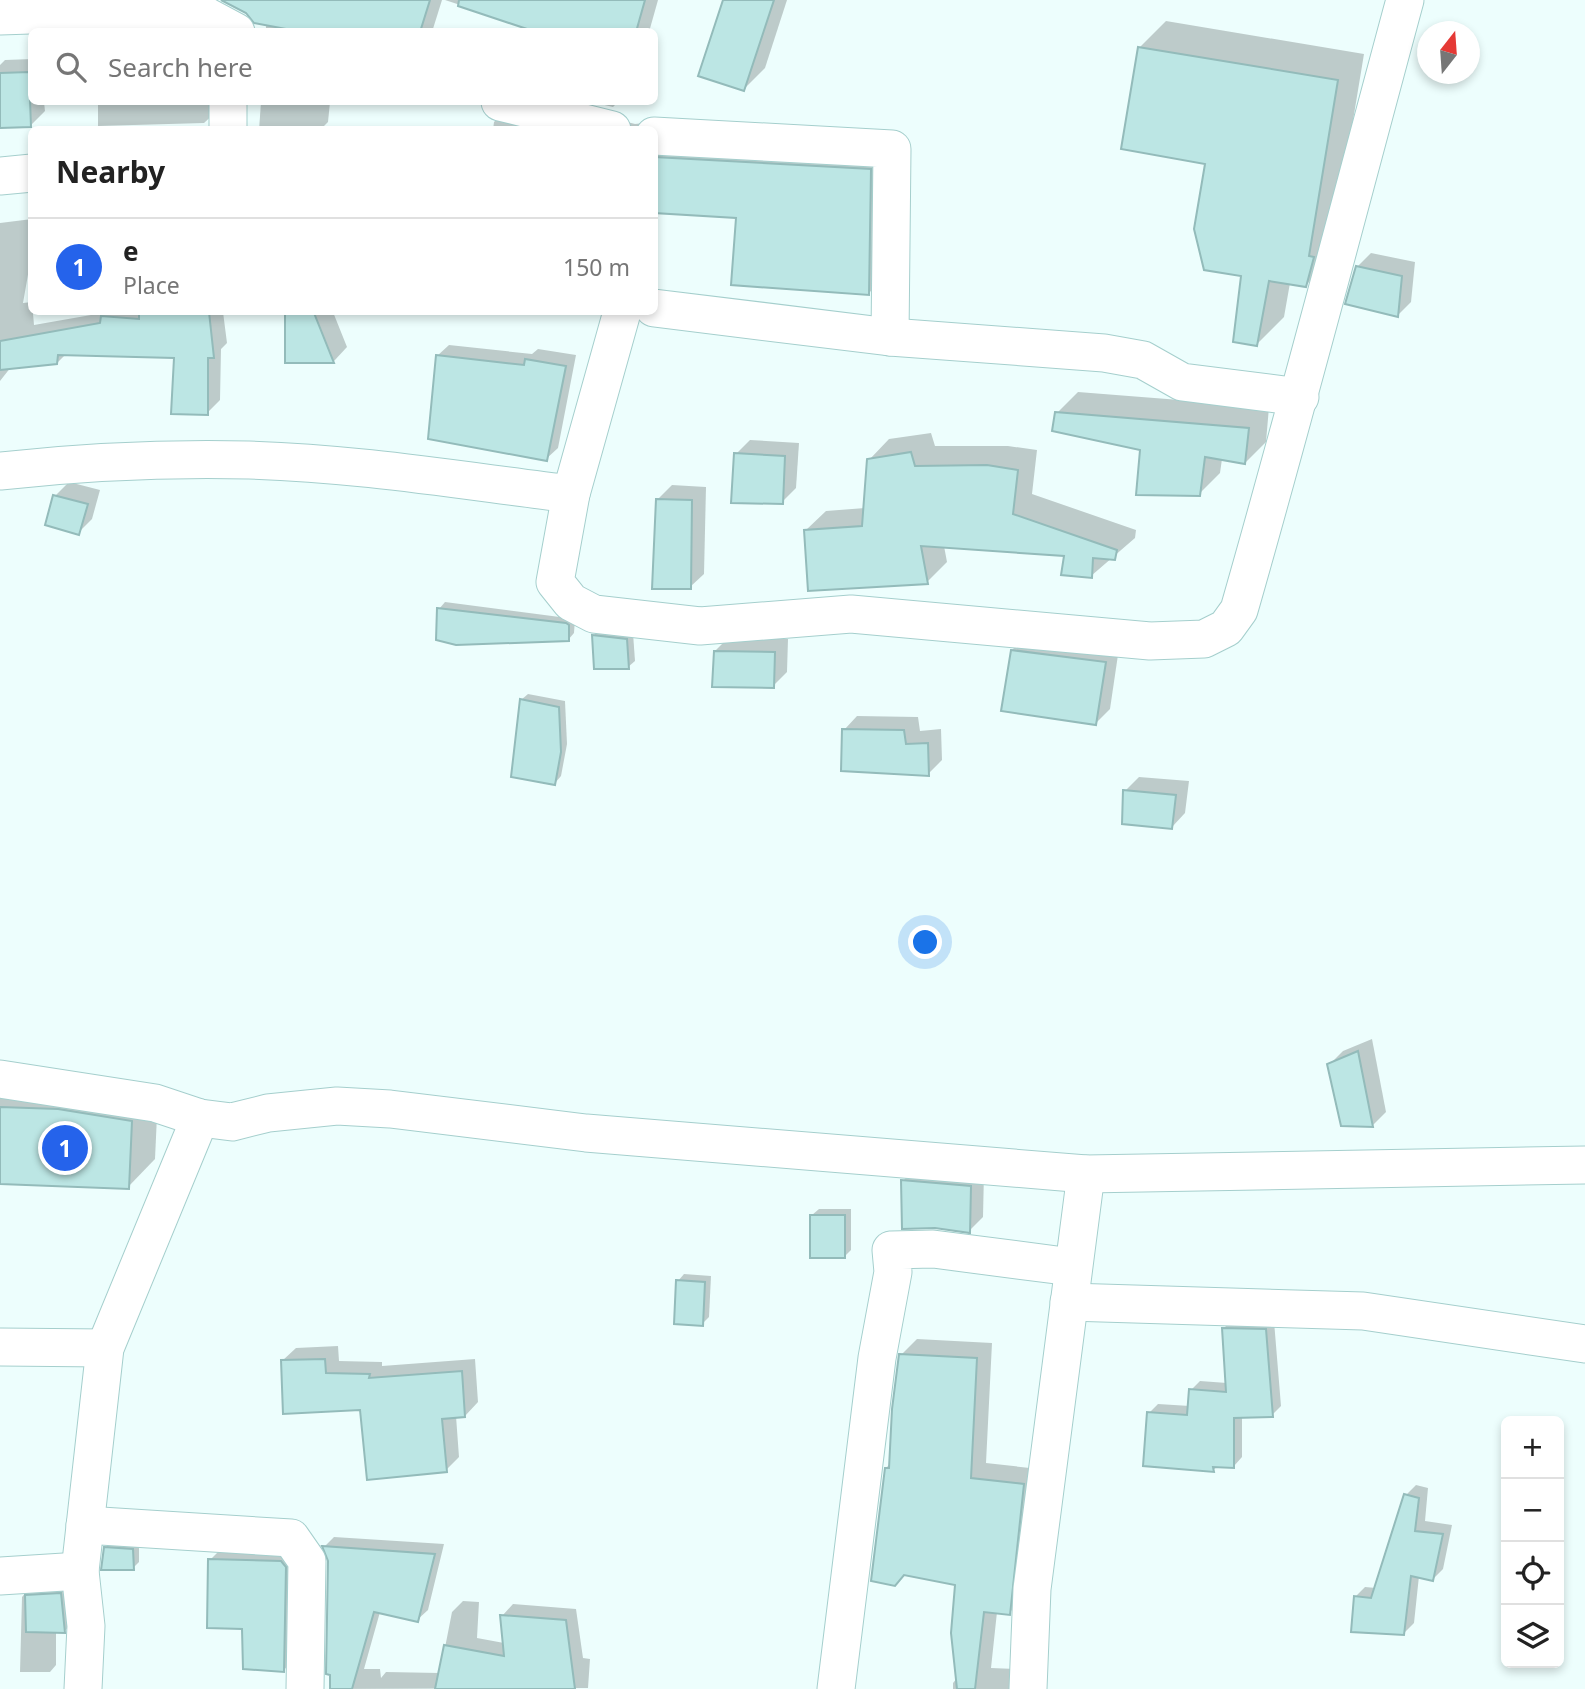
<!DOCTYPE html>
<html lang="en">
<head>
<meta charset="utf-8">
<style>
  body { margin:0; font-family:"Noto Sans",sans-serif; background:#f2f2f2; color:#222 }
  .controls { position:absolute; right:21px; bottom:21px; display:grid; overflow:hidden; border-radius:10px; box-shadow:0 4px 10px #0003 }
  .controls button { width:63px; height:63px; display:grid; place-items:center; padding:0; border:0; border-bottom:2px solid #e0e0e0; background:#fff; color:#222; font:35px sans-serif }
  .compass { position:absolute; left:1417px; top:21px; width:63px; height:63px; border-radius:50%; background:#fff; box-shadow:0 4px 10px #0003; rotate:17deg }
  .you { position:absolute; left:926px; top:943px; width:24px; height:24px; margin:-18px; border:5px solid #fff; border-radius:50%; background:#1a73e8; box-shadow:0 0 0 10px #1a73e833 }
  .badge { display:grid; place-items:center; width:46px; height:46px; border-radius:50%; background:#2563eb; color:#fff; font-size:23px; font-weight:700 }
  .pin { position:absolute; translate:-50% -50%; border:4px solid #fff; box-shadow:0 2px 7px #0006 }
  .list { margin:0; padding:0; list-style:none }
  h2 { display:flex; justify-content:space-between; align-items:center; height:91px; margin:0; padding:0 28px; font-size:30px }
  h2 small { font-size:23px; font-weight:400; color:#767676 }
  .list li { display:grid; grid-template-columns:46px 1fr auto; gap:21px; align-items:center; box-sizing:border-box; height:98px; padding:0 28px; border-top:2px solid #e0e0e0 }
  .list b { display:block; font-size:26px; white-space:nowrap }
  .list p { margin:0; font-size:23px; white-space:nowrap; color:#767676 }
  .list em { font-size:23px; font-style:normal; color:#767676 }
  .icon { flex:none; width:38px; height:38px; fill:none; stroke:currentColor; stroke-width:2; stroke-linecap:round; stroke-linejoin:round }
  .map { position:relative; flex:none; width:1585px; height:1689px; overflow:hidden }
  .search { position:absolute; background:#fff; box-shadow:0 4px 10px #0003; left:28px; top:28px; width:630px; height:77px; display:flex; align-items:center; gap:18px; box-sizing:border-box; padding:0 24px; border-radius:10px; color:#767676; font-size:26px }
  .panel { position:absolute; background:#fff; box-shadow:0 4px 10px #0003; left:28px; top:126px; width:630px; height:189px; border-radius:10px }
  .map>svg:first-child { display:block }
  .shadow { fill:#0003 }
  .building { fill:#bce6e4; stroke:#93bbba; stroke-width:2 }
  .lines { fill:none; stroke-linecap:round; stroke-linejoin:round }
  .street-casing { stroke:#a5cfcd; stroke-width:39 }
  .street { stroke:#fff; stroke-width:37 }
</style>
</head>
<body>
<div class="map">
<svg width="1585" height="1689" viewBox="0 0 1585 1689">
  <rect width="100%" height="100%" fill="#edfefd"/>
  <g class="shadow">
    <polygon points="224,0 442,0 432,32 266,32 266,23"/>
    <polygon points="445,0 658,0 649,32 542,32"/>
    <polygon points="725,0 787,0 765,68 744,89"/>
    <polygon points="1166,21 1364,54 1335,229 1333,258 1306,285 1290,283 1284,317 1257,344 1243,275 1207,162 1139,48"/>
    <polygon points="32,59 32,102 44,102 45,111 31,125 0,126 0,65 5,60"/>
    <polygon points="98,102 217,102 217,111 204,123 98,126"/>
    <polygon points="261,102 330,102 328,122 320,130 259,130"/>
    <polygon points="514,102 549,102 635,124 665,121 898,142 896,265 869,293 737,216 654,211 654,130 493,130 494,122"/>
    <polygon points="592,102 618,102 613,107"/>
    <polygon points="32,219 32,252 23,303 32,302 34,325 108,312 223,312 227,343 221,349 220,400 207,413 176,356 66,354 57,363 11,367 0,381 0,223"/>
    <polygon points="1371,253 1415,262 1411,302 1397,316 1357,267"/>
    <polygon points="290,312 333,312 347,347 334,361 287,361 287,314"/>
    <polygon points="449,345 532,354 538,349 576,355 558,448 546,459 437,356"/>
    <polygon points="1078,392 1269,407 1266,442 1245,463 1222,459 1220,473 1199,494 1142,449 1057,413"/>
    <polygon points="931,433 935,446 1008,446 1037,450 1032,494 1136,530 1135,538 1091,576 1066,554 944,546 947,562 927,582 806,530 826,511 865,508 869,460 889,439"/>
    <polygon points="750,440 799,443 796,488 782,502 736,454"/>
    <polygon points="69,482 100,490 92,519 78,533 55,496"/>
    <polygon points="672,485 706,487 704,574 690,587 658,499"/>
    <polygon points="445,602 575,619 574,633 568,640 439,609"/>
    <polygon points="600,629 633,633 635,661 628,667 593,636"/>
    <polygon points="1026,636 1119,648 1110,709 1096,723 1012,650"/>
    <polygon points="729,637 788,639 787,672 773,686 715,651"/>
    <polygon points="528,694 565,701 567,744 561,776 555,783 521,700"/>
    <polygon points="857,716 918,717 920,731 941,729 942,760 928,774 844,730"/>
    <polygon points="1139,777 1189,781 1185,813 1172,827 1125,791"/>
    <polygon points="1372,1039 1386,1112 1372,1126 1329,1065 1343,1051"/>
    <polygon points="0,1079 158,1094 155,1159 128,1187 0,1182"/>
    <polygon points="916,1167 984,1172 983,1217 969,1231 903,1181"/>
    <polygon points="819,1209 851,1209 851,1250 844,1257 812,1215"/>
    <polygon points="684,1274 711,1276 709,1317 702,1324 678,1281"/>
    <polygon points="1233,1319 1274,1321 1281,1406 1272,1415 1242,1416 1242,1457 1234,1466 1218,1466 1213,1470 1149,1413 1158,1404 1190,1406 1191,1390 1200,1381 1227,1383 1224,1328"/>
    <polygon points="917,1339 992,1343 986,1463 1039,1469 1025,1597 1009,1613 997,1612 991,1668 1016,1669 1021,1689 953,1689 953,1683 957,1678 957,1584 886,1468 891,1463 901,1355"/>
    <polygon points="338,1346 339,1361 382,1362 382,1366 475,1359 478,1402 465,1416 456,1416 459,1457 446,1470 362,1408 282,1361 296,1348"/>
    <polygon points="1416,1485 1428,1488 1425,1521 1452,1525 1443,1569 1433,1579 1419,1576 1414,1623 1404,1633 1355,1597 1365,1587 1376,1588 1406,1495"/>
    <polygon points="334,1537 444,1544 428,1610 417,1620 380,1612 364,1669 380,1669 381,1678 386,1672 440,1673 452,1612 463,1601 479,1602 477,1638 504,1643 502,1616 513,1604 576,1609 583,1658 590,1659 588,1688 332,1689 330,1561 324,1547"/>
    <polygon points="112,1541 139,1543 139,1562 133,1568 105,1548"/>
    <polygon points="219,1551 290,1553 292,1661 284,1670 244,1627 210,1560"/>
    <polygon points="67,1587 70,1625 64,1632 56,1631 56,1665 50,1672 20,1672 22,1597 28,1590"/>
  </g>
  <g class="building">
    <polygon points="221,0 430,0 420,32 302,32 254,23 246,13"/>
    <polygon points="459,0 645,0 636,32 536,32 458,6"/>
    <polygon points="723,0 774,0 744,91 698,76"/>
    <polygon points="1138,47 1338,80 1309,256 1314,257 1306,287 1269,281 1257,346 1233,342 1241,276 1204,270 1194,229 1205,164 1121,149"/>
    <polygon points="29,72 31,127 0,128 0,73"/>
    <polygon points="654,157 871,169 869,295 731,285 736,218 654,213"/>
    <polygon points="1356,266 1402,276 1398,317 1345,304"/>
    <polygon points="139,312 209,312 214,358 208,358 208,415 171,414 174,358 58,355 57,364 0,370 0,341 100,323 101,316 139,319"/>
    <polygon points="285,313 314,313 334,363 285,363"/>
    <polygon points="436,355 524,365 525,359 566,366 547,461 428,439"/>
    <polygon points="1055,412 1249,428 1245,464 1205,457 1200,496 1136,495 1140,450 1052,431"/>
    <polygon points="911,452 915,466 987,465 1018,470 1013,514 1117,550 1115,560 1093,558 1092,578 1061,575 1064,556 921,546 928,584 808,591 804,530 862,526 867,459"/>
    <polygon points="734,453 785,456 783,504 731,503"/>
    <polygon points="53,495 88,504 79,535 45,525"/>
    <polygon points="656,499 692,500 691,589 652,589"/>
    <polygon points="437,608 566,623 569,625 569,641 456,645 436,640"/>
    <polygon points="592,635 627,639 629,669 594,669"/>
    <polygon points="1011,650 1106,662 1096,725 1001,711"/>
    <polygon points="714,651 775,652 774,688 712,687"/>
    <polygon points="520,699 559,707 561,752 555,785 511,777"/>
    <polygon points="842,729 904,730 906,744 928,743 929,776 841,771"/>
    <polygon points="1123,790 1176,795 1172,829 1122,824"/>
    <polygon points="1358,1051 1373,1127 1341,1126 1327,1064"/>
    <polygon points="0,1107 58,1109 132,1121 129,1189 0,1184"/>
    <polygon points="901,1180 971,1186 970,1233 935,1228 902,1229"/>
    <rect x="810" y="1215" width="35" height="43"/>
    <polygon points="676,1280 705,1282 703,1326 674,1324"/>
    <polygon points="1222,1328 1266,1329 1273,1417 1234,1418 1234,1468 1213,1467 1214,1472 1143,1466 1147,1412 1187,1415 1189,1389 1226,1392"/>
    <polygon points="899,1354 977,1358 971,1478 1024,1484 1010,1615 984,1612 975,1689 957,1689 951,1633 955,1585 904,1575 895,1586 871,1581 885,1468 889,1468 892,1409"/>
    <polygon points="325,1359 326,1373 370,1374 369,1378 462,1371 465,1417 442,1419 447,1472 367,1480 360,1410 283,1414 281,1360"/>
    <polygon points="1404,1494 1419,1498 1415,1531 1443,1534 1433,1581 1411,1576 1404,1635 1351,1632 1354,1596 1371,1598"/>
    <polygon points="322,1546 435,1554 418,1622 374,1612 352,1689 330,1689 330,1675 326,1674 328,1561"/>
    <polygon points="104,1547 133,1549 134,1570 101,1570"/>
    <polygon points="208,1559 281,1561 286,1567 284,1672 243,1669 242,1629 207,1628"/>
    <polygon points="61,1593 65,1633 26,1632 25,1595"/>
    <polygon points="500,1615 566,1620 575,1689 435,1689 444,1645 504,1656"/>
  </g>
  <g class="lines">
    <g class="street-casing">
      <g id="street">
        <polyline points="0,16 182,10 208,17 236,32"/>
        <polyline points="500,102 612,130"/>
        <polyline points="228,130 228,102"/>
        <polyline points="654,136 892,149 890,337"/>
        <polyline points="0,176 32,173"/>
        <polyline points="654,308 890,337 1104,353 1143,360 1182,382 1300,397"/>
        <path d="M622 312 571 494 555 582 571 602 594 614 700 626 851 614 1150 641 1204 639 1226 628 1239 610C1297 408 1350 203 1405 0"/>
        <path d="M0 471C83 462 165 458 249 460 356 463 464 481 571 494"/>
        <polyline points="0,1079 155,1103 200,1118 232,1122 268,1113 337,1106 390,1109 586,1133 1086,1174 1585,1165"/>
        <polyline points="1069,1302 1363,1311 1585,1344"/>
        <polyline points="0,1347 105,1348"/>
        <polyline points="85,1525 291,1538 307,1561 305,1689"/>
        <polyline points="0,1576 80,1571"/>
        <polyline points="83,1689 86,1626 80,1571 105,1348 200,1118"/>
        <polyline points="836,1689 877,1358 893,1272 891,1250 933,1249 1072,1267"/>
        <polyline points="1028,1689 1032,1589 1086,1174"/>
      </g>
    </g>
    <use href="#street" class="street"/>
  </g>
</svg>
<div class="controls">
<button>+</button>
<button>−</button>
<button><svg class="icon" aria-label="locate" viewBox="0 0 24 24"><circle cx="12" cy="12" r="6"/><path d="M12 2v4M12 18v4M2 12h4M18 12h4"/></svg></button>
<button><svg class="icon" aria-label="layers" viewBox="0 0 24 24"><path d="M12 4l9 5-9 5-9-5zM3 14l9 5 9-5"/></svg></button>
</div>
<svg class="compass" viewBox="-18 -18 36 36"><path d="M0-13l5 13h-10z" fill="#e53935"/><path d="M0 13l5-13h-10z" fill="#767676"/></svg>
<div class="you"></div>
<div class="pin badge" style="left:65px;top:1148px">1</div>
<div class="search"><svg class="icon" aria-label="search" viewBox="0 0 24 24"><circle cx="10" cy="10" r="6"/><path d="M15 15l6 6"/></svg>Search here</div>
<section class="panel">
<h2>Nearby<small></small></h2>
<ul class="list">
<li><span class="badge">1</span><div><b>e</b><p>Place</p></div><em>150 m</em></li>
</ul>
</section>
</div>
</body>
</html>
